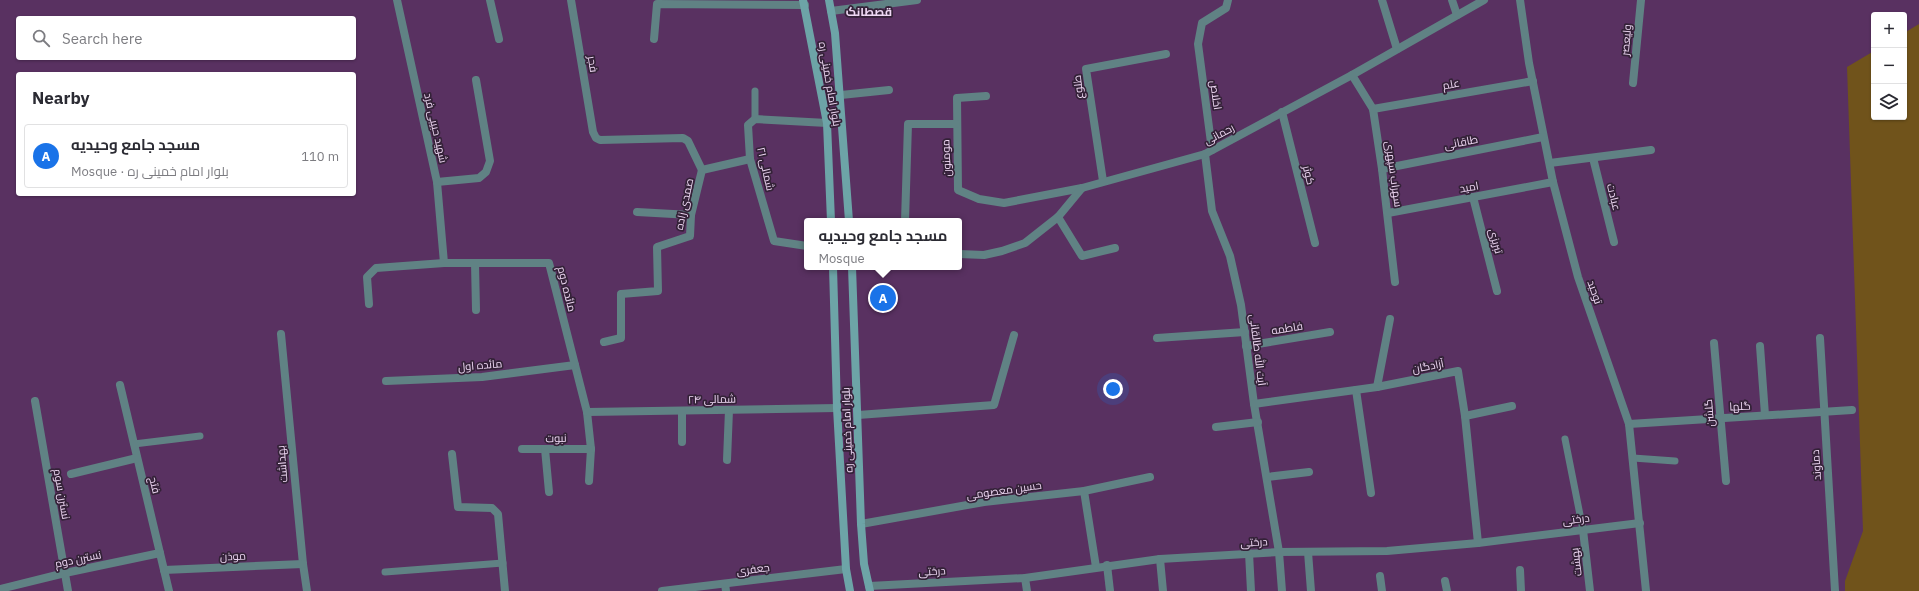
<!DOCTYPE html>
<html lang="en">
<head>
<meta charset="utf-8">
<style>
  body { margin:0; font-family:"IBM Plex Sans",Cairo,sans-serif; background:#f2f2f3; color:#2b2b33 }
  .controls { position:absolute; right:12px; top:12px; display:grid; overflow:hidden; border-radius:4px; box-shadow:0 1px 3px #0004 }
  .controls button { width:36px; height:36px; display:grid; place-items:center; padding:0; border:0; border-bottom:1px solid #e1e1e2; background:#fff; color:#2b2b33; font:20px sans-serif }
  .you { position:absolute; left:1113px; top:389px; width:14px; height:14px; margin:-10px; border:3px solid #fff; border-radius:50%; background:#1a73e8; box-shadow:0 0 0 6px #1a73e833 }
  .badge { display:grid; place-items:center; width:26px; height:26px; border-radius:50%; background:#1a73e8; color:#fff; font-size:13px; font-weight:700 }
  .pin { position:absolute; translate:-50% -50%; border:2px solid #fff; box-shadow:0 1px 4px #0006 }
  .popup { position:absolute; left:804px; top:218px; width:158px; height:52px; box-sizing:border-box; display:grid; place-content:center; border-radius:4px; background:#fff; filter:drop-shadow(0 1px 3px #0005); font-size:13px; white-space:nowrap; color:#7c7c81 }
  .popup b { font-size:15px; color:#2b2b33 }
  .popup::after { content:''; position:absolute; left:50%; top:100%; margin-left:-8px; border:8px solid transparent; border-top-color:#fff }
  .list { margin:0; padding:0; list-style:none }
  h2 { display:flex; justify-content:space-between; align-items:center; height:52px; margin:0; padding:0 16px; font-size:17px }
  h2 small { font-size:13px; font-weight:400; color:#7c7c81 }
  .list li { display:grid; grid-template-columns:26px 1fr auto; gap:12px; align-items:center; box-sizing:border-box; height:64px; margin:0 8px 8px; padding:0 8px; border:1px solid #e1e1e2; border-radius:4px }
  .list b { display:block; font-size:15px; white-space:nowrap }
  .list p { margin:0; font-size:13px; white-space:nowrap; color:#7c7c81 }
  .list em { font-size:13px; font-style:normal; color:#7c7c81 }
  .icon { flex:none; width:22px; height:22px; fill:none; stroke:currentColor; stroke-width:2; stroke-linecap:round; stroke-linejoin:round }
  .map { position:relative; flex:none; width:1919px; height:591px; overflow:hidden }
  .search { position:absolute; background:#fff; box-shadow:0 1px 3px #0004; left:16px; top:16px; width:340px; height:44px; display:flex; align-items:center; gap:10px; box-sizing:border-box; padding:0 14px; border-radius:4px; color:#7c7c81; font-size:15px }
  .panel { position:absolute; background:#fff; box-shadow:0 1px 3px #0004; left:16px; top:72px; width:340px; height:124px; border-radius:4px }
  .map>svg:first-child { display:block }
  .green { fill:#70531b }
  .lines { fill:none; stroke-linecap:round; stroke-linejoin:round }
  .service { stroke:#608284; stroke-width:7 }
  .minor { stroke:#608284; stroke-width:8 }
  .tertiary { stroke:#608284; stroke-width:8 }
  .secondary { stroke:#6da4a7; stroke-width:8 }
  .labels { text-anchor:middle; stroke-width:3.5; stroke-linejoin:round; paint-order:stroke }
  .street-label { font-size:11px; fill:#efd8f4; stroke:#342238 }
  .neighbourhood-label { font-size:12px; font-weight:bold; fill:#efd8f4; stroke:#342238 }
</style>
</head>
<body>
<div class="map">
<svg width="1919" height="591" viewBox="0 0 1919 591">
  <rect width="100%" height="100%" fill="#593161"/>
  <polygon class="green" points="1919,24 1919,591 1845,591 1845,581 1863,531 1847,67 1874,51 1874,117 1904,117 1904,33"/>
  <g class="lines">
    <g class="service">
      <polyline points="755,119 755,91"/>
      <polyline points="1565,439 1583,530"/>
      <polyline points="134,444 200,436"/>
      <polyline points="1633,458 1675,461"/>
      <polyline points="385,572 503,563"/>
    </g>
    <g class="minor">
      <polyline points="397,0 437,182 444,263"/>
      <polyline points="490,0 499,39"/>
      <polyline points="571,0 593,132 596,138 600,140 683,138 688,141 702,170"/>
      <polyline points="1382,0 1397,49"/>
      <polyline points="1452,0 1457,15"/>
      <polyline points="1520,0 1529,63 1553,182 1578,277 1629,424 1646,591"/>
      <polyline points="831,11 917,0"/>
      <polyline points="654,39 657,4 805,5"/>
      <polyline points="1352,75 1373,109 1382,169 1395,282"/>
      <polyline points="1633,83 1641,0"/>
      <polyline points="841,95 889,90"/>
      <polyline points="986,96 957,98 958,190 979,199 1004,203 1082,188"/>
      <polyline points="1373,109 1533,81"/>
      <polyline points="1282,112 1315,243"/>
      <polyline points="1212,150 1198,44 1202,23 1226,8 1228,0"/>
      <polyline points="1205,154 1212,211 1230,256 1241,305 1254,404 1279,552 1282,591"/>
      <polyline points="1593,158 1614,242"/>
      <polyline points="1550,163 1651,150"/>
      <polyline points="1382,169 1543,137"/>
      <polyline points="1103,181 1086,69 1166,54"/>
      <polyline points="437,182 479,178 486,172 490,161 476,80"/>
      <polyline points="1473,197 1497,291"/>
      <polyline points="637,212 691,215"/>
      <polyline points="1388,213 1553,182"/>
      <polyline points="1058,217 1082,256 1115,248"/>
      <polyline points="905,221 908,124 956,124"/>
      <polyline points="807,246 774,241 750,159 748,125 755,119 827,123"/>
      <polyline points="475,263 476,310"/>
      <polyline points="369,304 367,277 376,268 444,263 549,263 587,412 591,449 589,481"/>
      <polyline points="281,334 303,564 307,591"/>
      <polyline points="1157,338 1245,332"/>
      <polyline points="1820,338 1835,591"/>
      <polyline points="604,342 621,338 621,294 658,291 657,247 690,236 691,215 702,170 750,159"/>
      <polyline points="1714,343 1726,481"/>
      <polyline points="1246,346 1330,332"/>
      <polyline points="1760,346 1765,415"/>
      <polyline points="386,381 482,377 575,365"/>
      <polyline points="120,385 169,591"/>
      <polyline points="1377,387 1390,319"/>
      <polyline points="1356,390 1371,493"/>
      <polyline points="35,401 68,591"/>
      <polyline points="1254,404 1377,387 1458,371 1465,416 1478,543"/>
      <polyline points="587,412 837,408"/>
      <polyline points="858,415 994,405 1014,335"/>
      <polyline points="1465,416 1512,406"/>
      <polyline points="1629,424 1852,410"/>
      <polyline points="1216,427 1258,422"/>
      <polyline points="682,442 682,411"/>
      <polyline points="522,449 591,449"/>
      <polyline points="545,449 549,492"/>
      <polyline points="452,454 458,507 492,508 498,514 505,591"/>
      <polyline points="727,460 729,410"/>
      <polyline points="71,474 137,458"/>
      <polyline points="1267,477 1309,472"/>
      <polyline points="1084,491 1096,567"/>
      <polyline points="861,524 984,502 1084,491 1150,477"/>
      <polyline points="1583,530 1590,591"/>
      <polyline points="1308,552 1311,591"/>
      <polyline points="1249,553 1251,591"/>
      <polyline points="1160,559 1163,591"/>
      <polyline points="1107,565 1110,591"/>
      <polyline points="164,570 303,564"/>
      <polyline points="1520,570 1521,591"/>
      <polyline points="1380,576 1382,591"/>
      <polyline points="1025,578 1027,591"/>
      <polyline points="1445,581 1447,591"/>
      <polyline points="725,584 726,591"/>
      <polyline points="869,586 1025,578 1160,559 1279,552 1387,551 1478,543 1640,523"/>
      <polyline points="0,589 65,573 160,553"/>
    </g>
    <g class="tertiary">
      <polyline points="959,254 984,255 1002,251 1025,243 1058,217 1082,188 1205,154 1352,75 1484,0"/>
      <polyline points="662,591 846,569"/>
    </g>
    <g class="secondary">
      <polyline points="803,0 827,123 831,221"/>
      <polyline points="829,0 835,33 849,221"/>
      <polyline points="833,267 837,408 846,569 850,591"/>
      <polyline points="852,267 861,524 864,564 870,591"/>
    </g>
  </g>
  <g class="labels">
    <g class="street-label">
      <text transform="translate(1626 40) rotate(-85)" y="4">ولیعصر</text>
      <text transform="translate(593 64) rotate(81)" y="4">فجر</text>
      <text transform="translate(830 84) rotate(80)" y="4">بلوار امام خمینی ره</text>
      <text transform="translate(1451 84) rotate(-10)" y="4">علم</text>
      <text transform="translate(1078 87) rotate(-96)" y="4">طلوع</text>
      <text transform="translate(1216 95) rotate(82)" y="4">اخلاص</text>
      <text transform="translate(436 128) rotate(77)" y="4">شهید حبیبی فرد</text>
      <text transform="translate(1219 134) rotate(-28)" y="4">رحمانی</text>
      <text transform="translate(1461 142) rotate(-11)" y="4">طاقانی</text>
      <text transform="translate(946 158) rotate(-92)" y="4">مومنون</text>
      <text transform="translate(766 169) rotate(77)" y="4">۲۱ شمالی</text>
      <text transform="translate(1394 174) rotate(82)" y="4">سهراب سپهری</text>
      <text transform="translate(1309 175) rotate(76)" y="4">کوثر</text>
      <text transform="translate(1469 187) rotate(-10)" y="4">امید</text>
      <text transform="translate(1614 197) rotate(76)" y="4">عبادت</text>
      <text transform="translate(684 204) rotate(-78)" y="4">صمدی زاده</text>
      <text transform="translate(1496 241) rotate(75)" y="4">تبریزی</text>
      <text transform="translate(567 289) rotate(76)" y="4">مائده دوم</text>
      <text transform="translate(1595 292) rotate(71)" y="4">توحید</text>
      <text transform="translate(1287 328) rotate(-9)" y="4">فاطمه</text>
      <text transform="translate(1258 350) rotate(83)" y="4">آیت الله طالقانی</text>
      <text transform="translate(480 365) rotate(-5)" y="4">مائده اول</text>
      <text transform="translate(1428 366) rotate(-11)" y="4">آزادگان</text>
      <text transform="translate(712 399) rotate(-1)" y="4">۲۴ شمالی</text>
      <text transform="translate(1740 406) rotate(-3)" y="4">گلها</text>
      <text transform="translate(1709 413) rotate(-95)" y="4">گلشن</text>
      <text transform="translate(847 430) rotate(-92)" y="4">بلوار امام خمینی ره</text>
      <text transform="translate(556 438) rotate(-1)" y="4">نبوت</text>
      <text transform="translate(282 464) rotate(-95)" y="4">بهداشت</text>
      <text transform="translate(1816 465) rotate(-94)" y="4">دماوند</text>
      <text transform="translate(155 485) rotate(76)" y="4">فتح</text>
      <text transform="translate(1004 490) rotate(-8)" y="4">حسین معصومی</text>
      <text transform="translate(62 494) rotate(80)" y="4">نسترن سوم</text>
      <text transform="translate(1576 519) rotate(-7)" y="4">درختی</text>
      <text transform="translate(1254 542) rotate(-3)" y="4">درختی</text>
      <text transform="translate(233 556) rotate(-2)" y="4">موذن</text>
      <text transform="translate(78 559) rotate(-12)" y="4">نسترن دوم</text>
      <text transform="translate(1576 562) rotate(-97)" y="4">بهشت</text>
      <text transform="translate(753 569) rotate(-7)" y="4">جعفری</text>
      <text transform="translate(932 571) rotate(-3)" y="4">درختی</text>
    </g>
    <g class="neighbourhood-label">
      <text x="869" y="16">قصطانک</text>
    </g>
  </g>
</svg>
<div class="controls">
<button>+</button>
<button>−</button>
<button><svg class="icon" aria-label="layers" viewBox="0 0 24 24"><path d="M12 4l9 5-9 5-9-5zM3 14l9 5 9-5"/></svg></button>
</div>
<div class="you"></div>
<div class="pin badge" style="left:883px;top:298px">A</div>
<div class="popup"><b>مسجد جامع وحیدیه</b>Mosque</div>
<div class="search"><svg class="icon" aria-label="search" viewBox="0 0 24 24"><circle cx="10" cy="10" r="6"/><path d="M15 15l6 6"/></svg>Search here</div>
<section class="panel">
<h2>Nearby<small></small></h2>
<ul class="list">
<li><span class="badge">A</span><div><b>مسجد جامع وحیدیه</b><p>Mosque · بلوار امام خمینی ره</p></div><em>110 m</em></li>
</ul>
</section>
</div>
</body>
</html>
